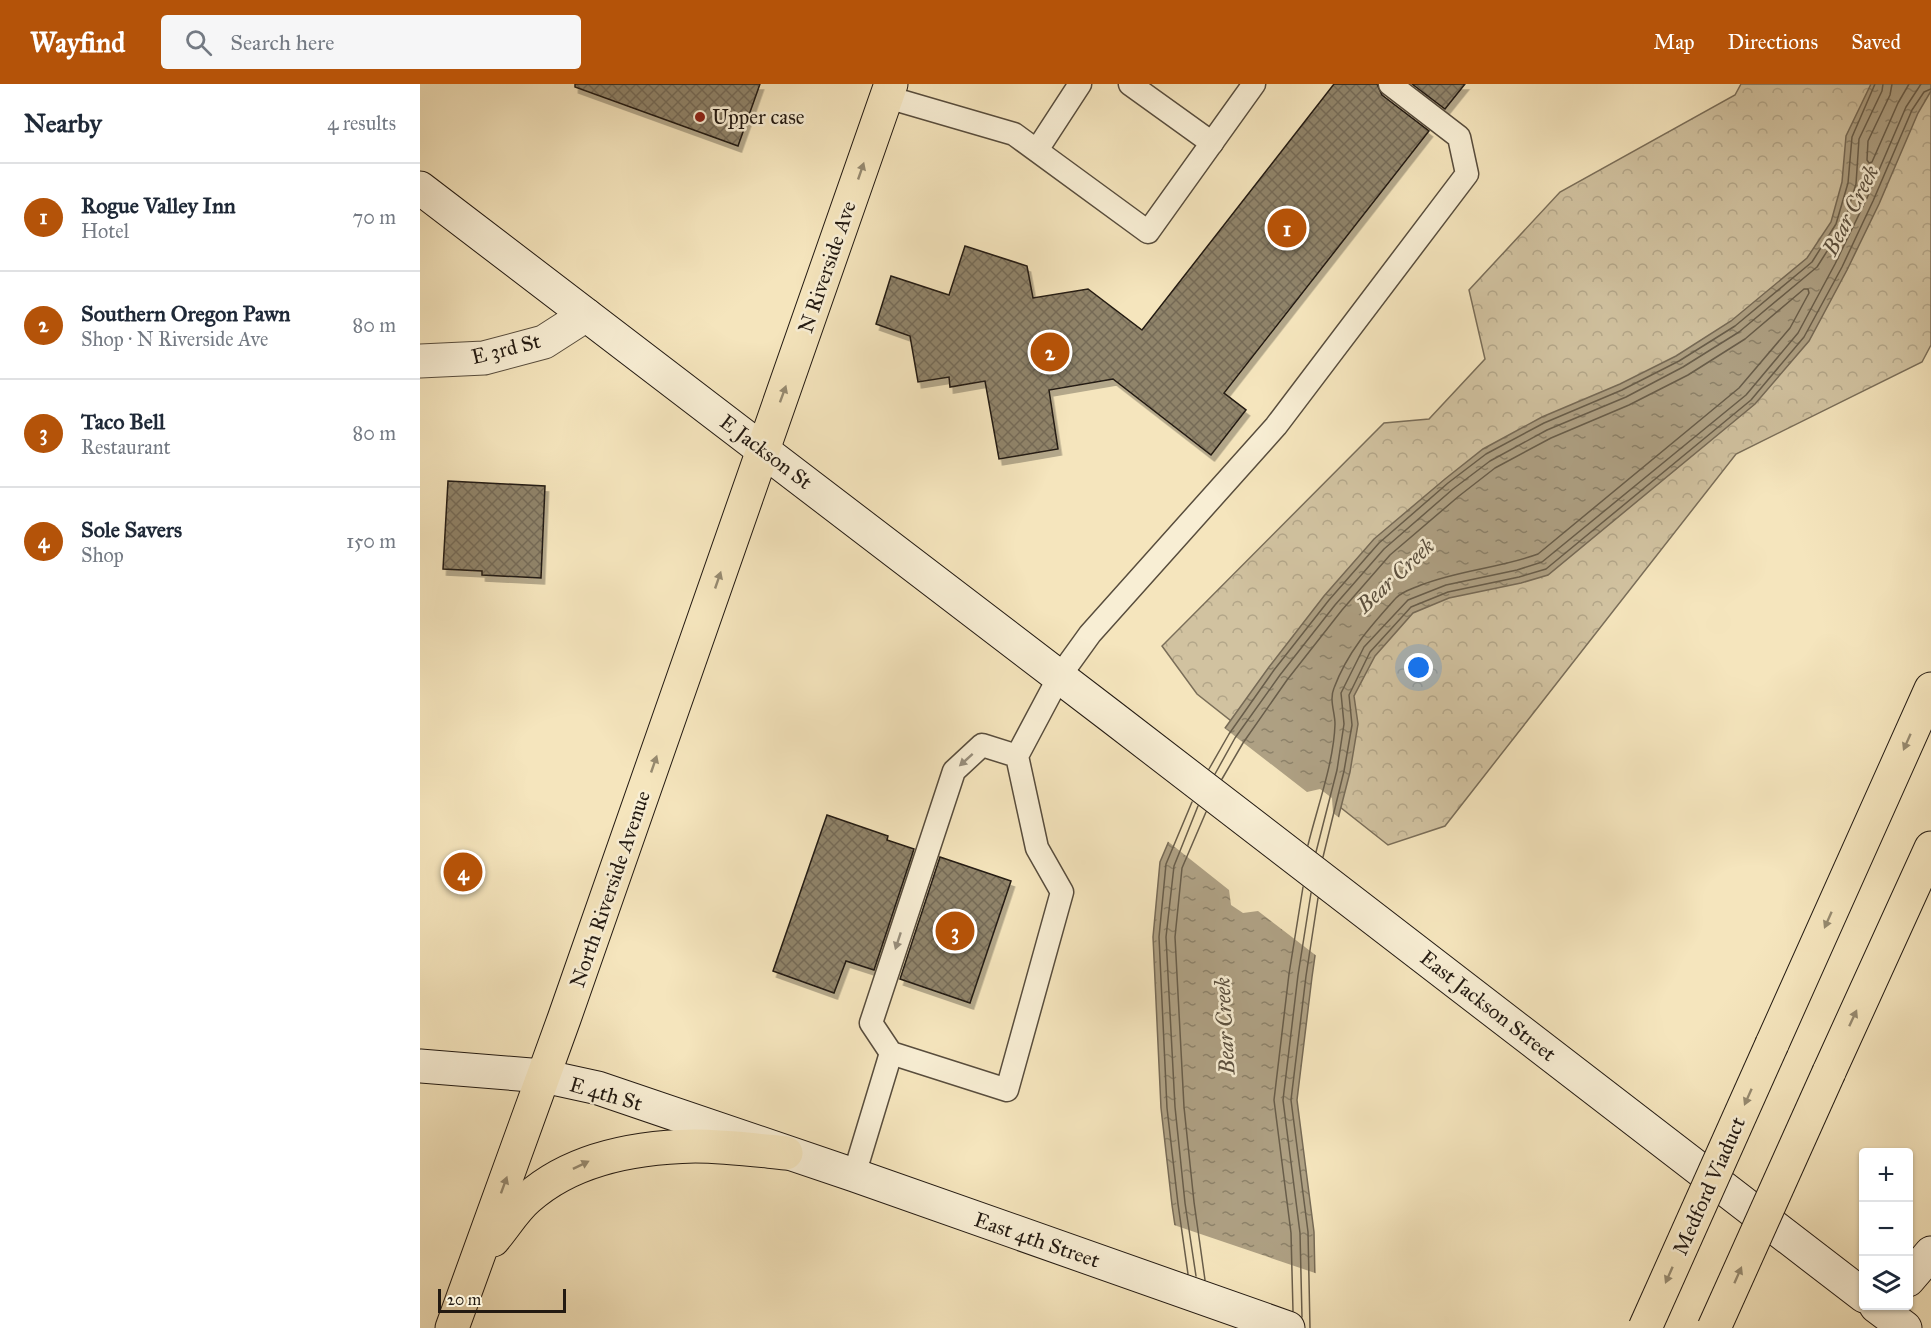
<!DOCTYPE html>
<html lang="en">
<head>
<meta charset="utf-8">
<style>
  body { margin:0; font-family:"IM FELL Great Primer",serif; background:#f6f6f7; color:#1f2937 }
  .controls { position:absolute; right:18px; bottom:18px; display:grid; overflow:hidden; border-radius:6px; box-shadow:0 2px 4px #0004 }
  .controls button { width:54px; height:54px; display:grid; place-items:center; padding:0; border:0; border-bottom:2px solid #e0e1e3; background:#fff; color:#1f2937; font:30px sans-serif }
  .scale { position:absolute; left:18px; bottom:15px; width:128px; box-sizing:border-box; padding-left:6px; border:3px solid #231a12; border-top:0; font-size:16px; line-height:21px; white-space:nowrap; color:#231a12; -webkit-text-stroke:4px #f8eed4; paint-order:stroke }
  .you { position:absolute; left:999px; top:584px; width:21px; height:21px; margin:-15px; border:4px solid #fff; border-radius:50%; background:#1a73e8; box-shadow:0 0 0 9px #1a73e833 }
  .badge { display:grid; place-items:center; width:39px; height:39px; border-radius:50%; background:#b45309; color:#fff; font-size:20px; font-weight:700 }
  .pin { position:absolute; translate:-50% -50%; border:3px solid #fff; box-shadow:0 2px 6px #0006 }
  .list { margin:0; padding:0; list-style:none }
  h2 { display:flex; justify-content:space-between; align-items:center; height:78px; margin:0; padding:0 24px; font-size:26px }
  h2 small { font-size:20px; font-weight:400; color:#747a83 }
  .list li { display:grid; grid-template-columns:39px 1fr auto; gap:18px; align-items:center; box-sizing:border-box; height:108px; padding:0 24px; border-top:2px solid #e0e1e3 }
  .list b { display:block; font-size:22px; white-space:nowrap }
  .list p { margin:0; font-size:20px; white-space:nowrap; color:#747a83 }
  .list em { font-size:20px; font-style:normal; color:#747a83 }
  .icon { flex:none; width:33px; height:33px; fill:none; stroke:currentColor; stroke-width:2; stroke-linecap:round; stroke-linejoin:round }
  .map { position:relative; flex:none; width:1511px; height:1244px; overflow:hidden }
  header { display:flex; align-items:center; gap:36px; box-sizing:border-box; height:84px; padding:0 30px; background:#b45309; color:#fff }
  header strong { font-size:28px }
  nav { display:flex; gap:33px; margin-inline-start:auto; font-size:21px }
  .search { width:420px; height:54px; background:#f6f6f7; display:flex; align-items:center; gap:15px; box-sizing:border-box; padding:0 21px; border-radius:6px; color:#747a83; font-size:22px }
  main { display:flex }
  aside { flex:1; background:#fff }
  .map>svg:first-child { display:block }
  .forest { fill:url(#forest-crowns); stroke:#7a6e59; stroke-width:1.5 }
  .water { fill:url(#water-ripples); stroke:#766a56; stroke-width:1.5 }
  .pier { fill:#f5e5bd }
  .lines { fill:none; stroke-linecap:round; stroke-linejoin:round }
  .shore { stroke:#685d4a; stroke-width:1.5 }
  .building { fill:url(#building-cross-hatch); stroke:#231a12; stroke-width:1.5; filter:url(#shadow) }
  .lane-casing { stroke:#584d3d; stroke-width:25 }
  .street-casing { stroke:#584d3d; stroke-width:35 }
  .secondary-casing { stroke:#231a12; stroke-width:35 }
  .primary-casing { stroke:#231a12; stroke-width:35 }
  .highway-casing { stroke:#231a12; stroke-width:35 }
  .lane { stroke:#f8eed4; stroke-width:22 }
  .street { stroke:#f8eed4; stroke-width:33 }
  .secondary { stroke:#f8eed4; stroke-width:33 }
  .primary { stroke:#f5e5bd; stroke-width:33 }
  .highway { stroke:#f5e5bd; stroke-width:33 }
  .highway-bridge-casing { stroke:#231a12; stroke-width:35; stroke-linecap:butt }
  .highway-bridge { stroke:#f5e5bd; stroke-width:33 }
  .oneway { fill:#968a70 }
  .oneway2 { fill:#988f7d }
  .poi-dot { fill:#8f2418; stroke:#f8eed4; stroke-width:2 }
  .labels { text-anchor:middle; stroke-width:5; stroke-linejoin:round; paint-order:stroke }
  .poi-label { font-size:21px; fill:#231a12; stroke:#f8eed4; text-anchor:start }
  .street-label { font-size:21px; fill:#231a12; stroke:#f8eed4 }
  .water-label { font-size:22px; font-style:italic; fill:#5b503f; stroke:#f8eed4 }
</style>
</head>
<body>
<header>
<strong>Wayfind</strong>
<div class="search"><svg class="icon" aria-label="search" viewBox="0 0 24 24"><circle cx="10" cy="10" r="6"/><path d="M15 15l6 6"/></svg>Search here</div>
<nav><a>Map</a><a>Directions</a><a>Saved</a></nav>
</header>
<main>
<aside>
<h2>Nearby<small>4 results</small></h2>
<ul class="list">
<li><span class="badge">1</span><div><b>Rogue Valley Inn</b><p>Hotel</p></div><em>70 m</em></li>
<li><span class="badge">2</span><div><b>Southern Oregon Pawn</b><p>Shop · N Riverside Ave</p></div><em>80 m</em></li>
<li><span class="badge">3</span><div><b>Taco Bell</b><p>Restaurant</p></div><em>80 m</em></li>
<li><span class="badge">4</span><div><b>Sole Savers</b><p>Shop</p></div><em>150 m</em></li>
</ul>
</aside>
<div class="map">
<svg width="1511" height="1244" viewBox="0 0 1511 1244">
  <defs>
    <pattern id="forest-crowns" width="20" height="18" patternUnits="userSpaceOnUse" patternTransform="scale(1.5)"><rect width="20" height="18" fill="#d1c2a0"/><path d="M2 6a3 3 0 1 1 6 0M12 15a3 3 0 1 1 6 0" fill="none" stroke="#b3a689"/></pattern>
    <pattern id="water-ripples" width="26" height="14" patternUnits="userSpaceOnUse" patternTransform="scale(1.5)"><rect width="26" height="14" fill="#aea083"/><path d="M2 4q2-2 4 0t4 0M15 11q2-2 4 0t4 0" fill="none" stroke="#8d826a"/></pattern>
    <pattern id="building-cross-hatch" width="8" height="8" patternUnits="userSpaceOnUse" patternTransform="scale(1.5)"><rect width="8" height="8" fill="#90846b"/><path d="M0 0l8 8M0 8l8-8" fill="none" stroke="#756b57"/></pattern>
    <filter id="shadow"><feDropShadow dx="3.5" dy="6" stdDeviation="0" flood-color="#0004"/></filter>
  </defs>
  <rect width="100%" height="100%" fill="#f5e5bd"/>
  <filter id="stains"><feTurbulence type="fractalNoise" baseFrequency=".00333" numOctaves="4"/><feColorMatrix values="0 0 0 0 .2 0 0 0 0 .09 0 0 0 0 .02 0 0 0 .5 -.17"/></filter>
  <radialGradient id="worn" r=".72"><stop offset=".6" stop-color="#630" stop-opacity="0"/><stop offset="1" stop-color="#630" stop-opacity=".3"/></radialGradient>
  <polygon class="forest" points="1321,0 1511,0 1511,261 1502,278 1316,370 1025,742 968,761 777,610 742,562 964,339 1009,335 1065,275 1049,206 1140,108 1315,11"/>
  <polygon class="water" points="1451,0 1511,0 1511,7 1498,29 1459,120 1427,186 1389,257 1335,320 1128,491 1101,499 1029,514 993,529 955,572 934,612 938,640 930,688 910,766 892,893 877,1016 894,1148 896,1244 770,1244 752,1121 741,1024 733,853 740,778 771,705 803,647 849,583 904,512 954,455 1025,395 1063,365 1122,333 1200,300 1256,272 1311,237 1387,174 1411,138 1422,98 1426,52"/>
  <g class="pier">
    <polygon points="803,643 887,708 900,705 912,714 913,729 921,735 913,766 898,873 838,827 823,829 811,821 809,806 746,756 769,703"/>
    <polygon points="751,1140 898,1190 899,1244 767,1244"/>
  </g>
  <g class="lines">
    <g class="shore">
      <polyline points="1472,0 1470,11 1448,57 1447,76 1449,79 1452,78 1478,19 1489,0"/>
      <polyline points="789,685 809,650 854,586 909,516 959,459 1028,399 1066,370 1124,339 1202,306 1259,277 1315,242 1392,178 1416,140 1428,99 1432,53 1455,0"/>
      <polyline points="795,690 815,654 860,591 915,521 964,465 1033,405 1070,377 1127,346 1206,313 1263,283 1319,248 1397,183 1423,142 1436,100 1439,55 1462,7 1463,0"/>
      <path d="M802 695 823 659 867 596 922 526 970 471 1039 412 1075 384 1131 354 1209 321 1268 291 1325 255 1384 205H1388L1389 209 1370 244 1319 304 1118 470C1080 484 1039 486 1001 501 992 505 983 507 976 514 950 543 928 567 914 604 909 616 915 628 915 640 914 678 897 724 888 761"/>
      <polyline points="896,768 917,686 924,640 921,609 944,563 988,516 1026,501 1097,486 1122,478 1326,311 1378,249 1415,180 1447,114 1486,23 1501,0"/>
      <polyline points="903,773 924,687 932,641 929,611 950,568 991,523 1028,508 1099,493 1126,485 1331,316 1384,253 1422,183 1453,117 1492,26 1504,8 1511,5"/>
      <polyline points="768,1190 758,1120 747,1024 739,853 746,780 772,718"/>
      <polyline points="776,1192 765,1119 755,1023 746,853 754,782 778,722"/>
      <polyline points="785,1196 774,1118 764,1023 755,853 762,784 786,728"/>
      <polyline points="873,1227 871,1149 854,1016 869,890 883,803"/>
      <polyline points="882,1233 880,1149 863,1016 878,891 891,809"/>
      <polyline points="890,1244 888,1148 871,1016 886,892 898,814"/>
    </g>
  </g>
  <g class="building">
    <polygon points="155,0 340,0 318,62 155,3"/>
    <polygon points="914,0 957,0 962,11 1009,47 804,309 826,326 791,371 693,295 629,306 638,365 579,375 565,297 530,303 529,293 498,298 490,252 456,240 471,192 529,211 545,162 607,182 613,214 668,205 722,246"/>
    <polygon points="992,0 1045,0 1025,25"/>
    <polygon points="28,397 125,402 121,494 62,491 62,487 23,485"/>
    <polygon points="407,731 468,752 467,756 494,765 454,886 426,877 414,909 353,887"/>
    <polygon points="520,773 591,797 550,919 480,895"/>
  </g>
  <g class="lines">
    <g class="lane-casing">
      <g id="lane">
        <polyline points="710,0 792,59"/>
        <polyline points="467,13 594,50 728,148 834,0"/>
        <polyline points="617,66 660,0"/>
        <polyline points="597,672 562,661 534,687 451,939 471,969 587,1006 642,808 617,764 597,672 639,593 670,550 856,342 1047,90 1039,53 970,0"/>
        <polyline points="434,1091 471,969"/>
      </g>
    </g>
    <g class="street-casing">
      <polyline id="street" points="0,277 64,274 124,258 166,231"/>
    </g>
    <g class="secondary-casing">
      <g id="secondary">
        <polyline points="0,104 692,633 1444,1212"/>
        <polyline points="0,982 123,992 178,1004 434,1091 868,1244"/>
        <polyline points="1488,1196 1511,1169"/>
        <polyline points="1456,1222 1485,1244"/>
      </g>
    </g>
    <g class="primary-casing">
      <g id="primary">
        <path d="M73 1156C85 1142 95 1125 108 1114 153 1074 216 1063 275 1062 305 1062 336 1066 366 1069"/>
        <polyline points="32,1244 144,935 471,0"/>
      </g>
    </g>
    <g class="highway-casing">
      <g id="highway">
        <polyline points="1352,960 1511,605"/>
        <polyline points="1409,988 1511,764"/>
      </g>
    </g>
    <use href="#lane" class="lane"/>
    <use href="#street" class="street"/>
    <use href="#secondary" class="secondary"/>
    <use href="#primary" class="primary"/>
    <use href="#highway" class="highway"/>
    <g class="highway-bridge-casing">
      <g id="highway-bridge">
        <polyline points="1225,1244 1352,960"/>
        <polyline points="1294,1244 1409,988"/>
      </g>
    </g>
    <use href="#highway-bridge" class="highway-bridge"/>
  </g>
  <defs><path id="oneway-solid" d="M-6-.8H1V-3.2L6.5 0L1 3.2V.8H-6Z" transform="scale(1.5)"/></defs>
  <g class="oneway">
    <use href="#oneway-solid" transform="translate(441 87) rotate(-71)"/>
    <use href="#oneway-solid" transform="translate(363 310) rotate(-70)"/>
    <use href="#oneway-solid" transform="translate(298 496) rotate(-71)"/>
    <use href="#oneway-solid" transform="translate(1487 658) rotate(114)"/>
    <use href="#oneway-solid" transform="translate(234 680) rotate(-71)"/>
    <use href="#oneway-solid" transform="translate(1408 836) rotate(114)"/>
    <use href="#oneway-solid" transform="translate(1433 934) rotate(-65)"/>
    <use href="#oneway-solid" transform="translate(1328 1013) rotate(114)"/>
    <use href="#oneway-solid" transform="translate(161 1081) rotate(-26)"/>
    <use href="#oneway-solid" transform="translate(84 1101) rotate(-70)"/>
    <use href="#oneway-solid" transform="translate(1249 1191) rotate(114)"/>
    <use href="#oneway-solid" transform="translate(1318 1191) rotate(-66)"/>
  </g>
  <g class="oneway2">
    <use href="#oneway-solid" transform="translate(546 676) rotate(138)"/>
    <use href="#oneway-solid" transform="translate(478 857) rotate(108)"/>
  </g>
  <circle class="poi-dot" cx="280" cy="33" r="6"/>
  <g class="labels">
    <g class="poi-label">
      <text x="292" y="40">Upper case</text>
    </g>
    <g class="street-label">
      <text transform="translate(407 183) rotate(-71)" y="7">N Riverside Ave</text>
      <text transform="translate(86 265) rotate(-14)" y="7">E 3rd St</text>
      <text transform="translate(346 368) rotate(37)" y="7">E Jackson St</text>
      <text transform="translate(190 805) rotate(-71)" y="7">North Riverside Avenue</text>
      <text transform="translate(1068 922) rotate(38)" y="7">East Jackson Street</text>
      <text transform="translate(186 1010) rotate(16)" y="7">E 4th St</text>
      <text transform="translate(1289 1102) rotate(-66)" y="7">Medford Viaduct</text>
      <text transform="translate(617 1156) rotate(19)" y="7">East 4th Street</text>
    </g>
    <g class="water-label">
      <text transform="translate(1430 126) rotate(-63)" y="8">Bear Creek</text>
      <text transform="translate(975 491) rotate(-43)" y="8">Bear Creek</text>
      <text transform="translate(804 942) rotate(-93)" y="8">Bear Creek</text>
    </g>
  </g>
  <rect width="100%" height="100%" filter="url(#stains)"/>
  <rect width="100%" height="100%" fill="url(#worn)"/>
</svg>
<div class="controls">
<button>+</button>
<button>−</button>
<button><svg class="icon" aria-label="layers" viewBox="0 0 24 24"><path d="M12 4l9 5-9 5-9-5zM3 14l9 5 9-5"/></svg></button>
</div>
<div class="scale">20 m</div>
<div class="you"></div>
<div class="pin badge" style="left:867px;top:144px">1</div>
<div class="pin badge" style="left:630px;top:268px">2</div>
<div class="pin badge" style="left:535px;top:847px">3</div>
<div class="pin badge" style="left:43px;top:788px">4</div>
</div>
</main>
</body>
</html>
